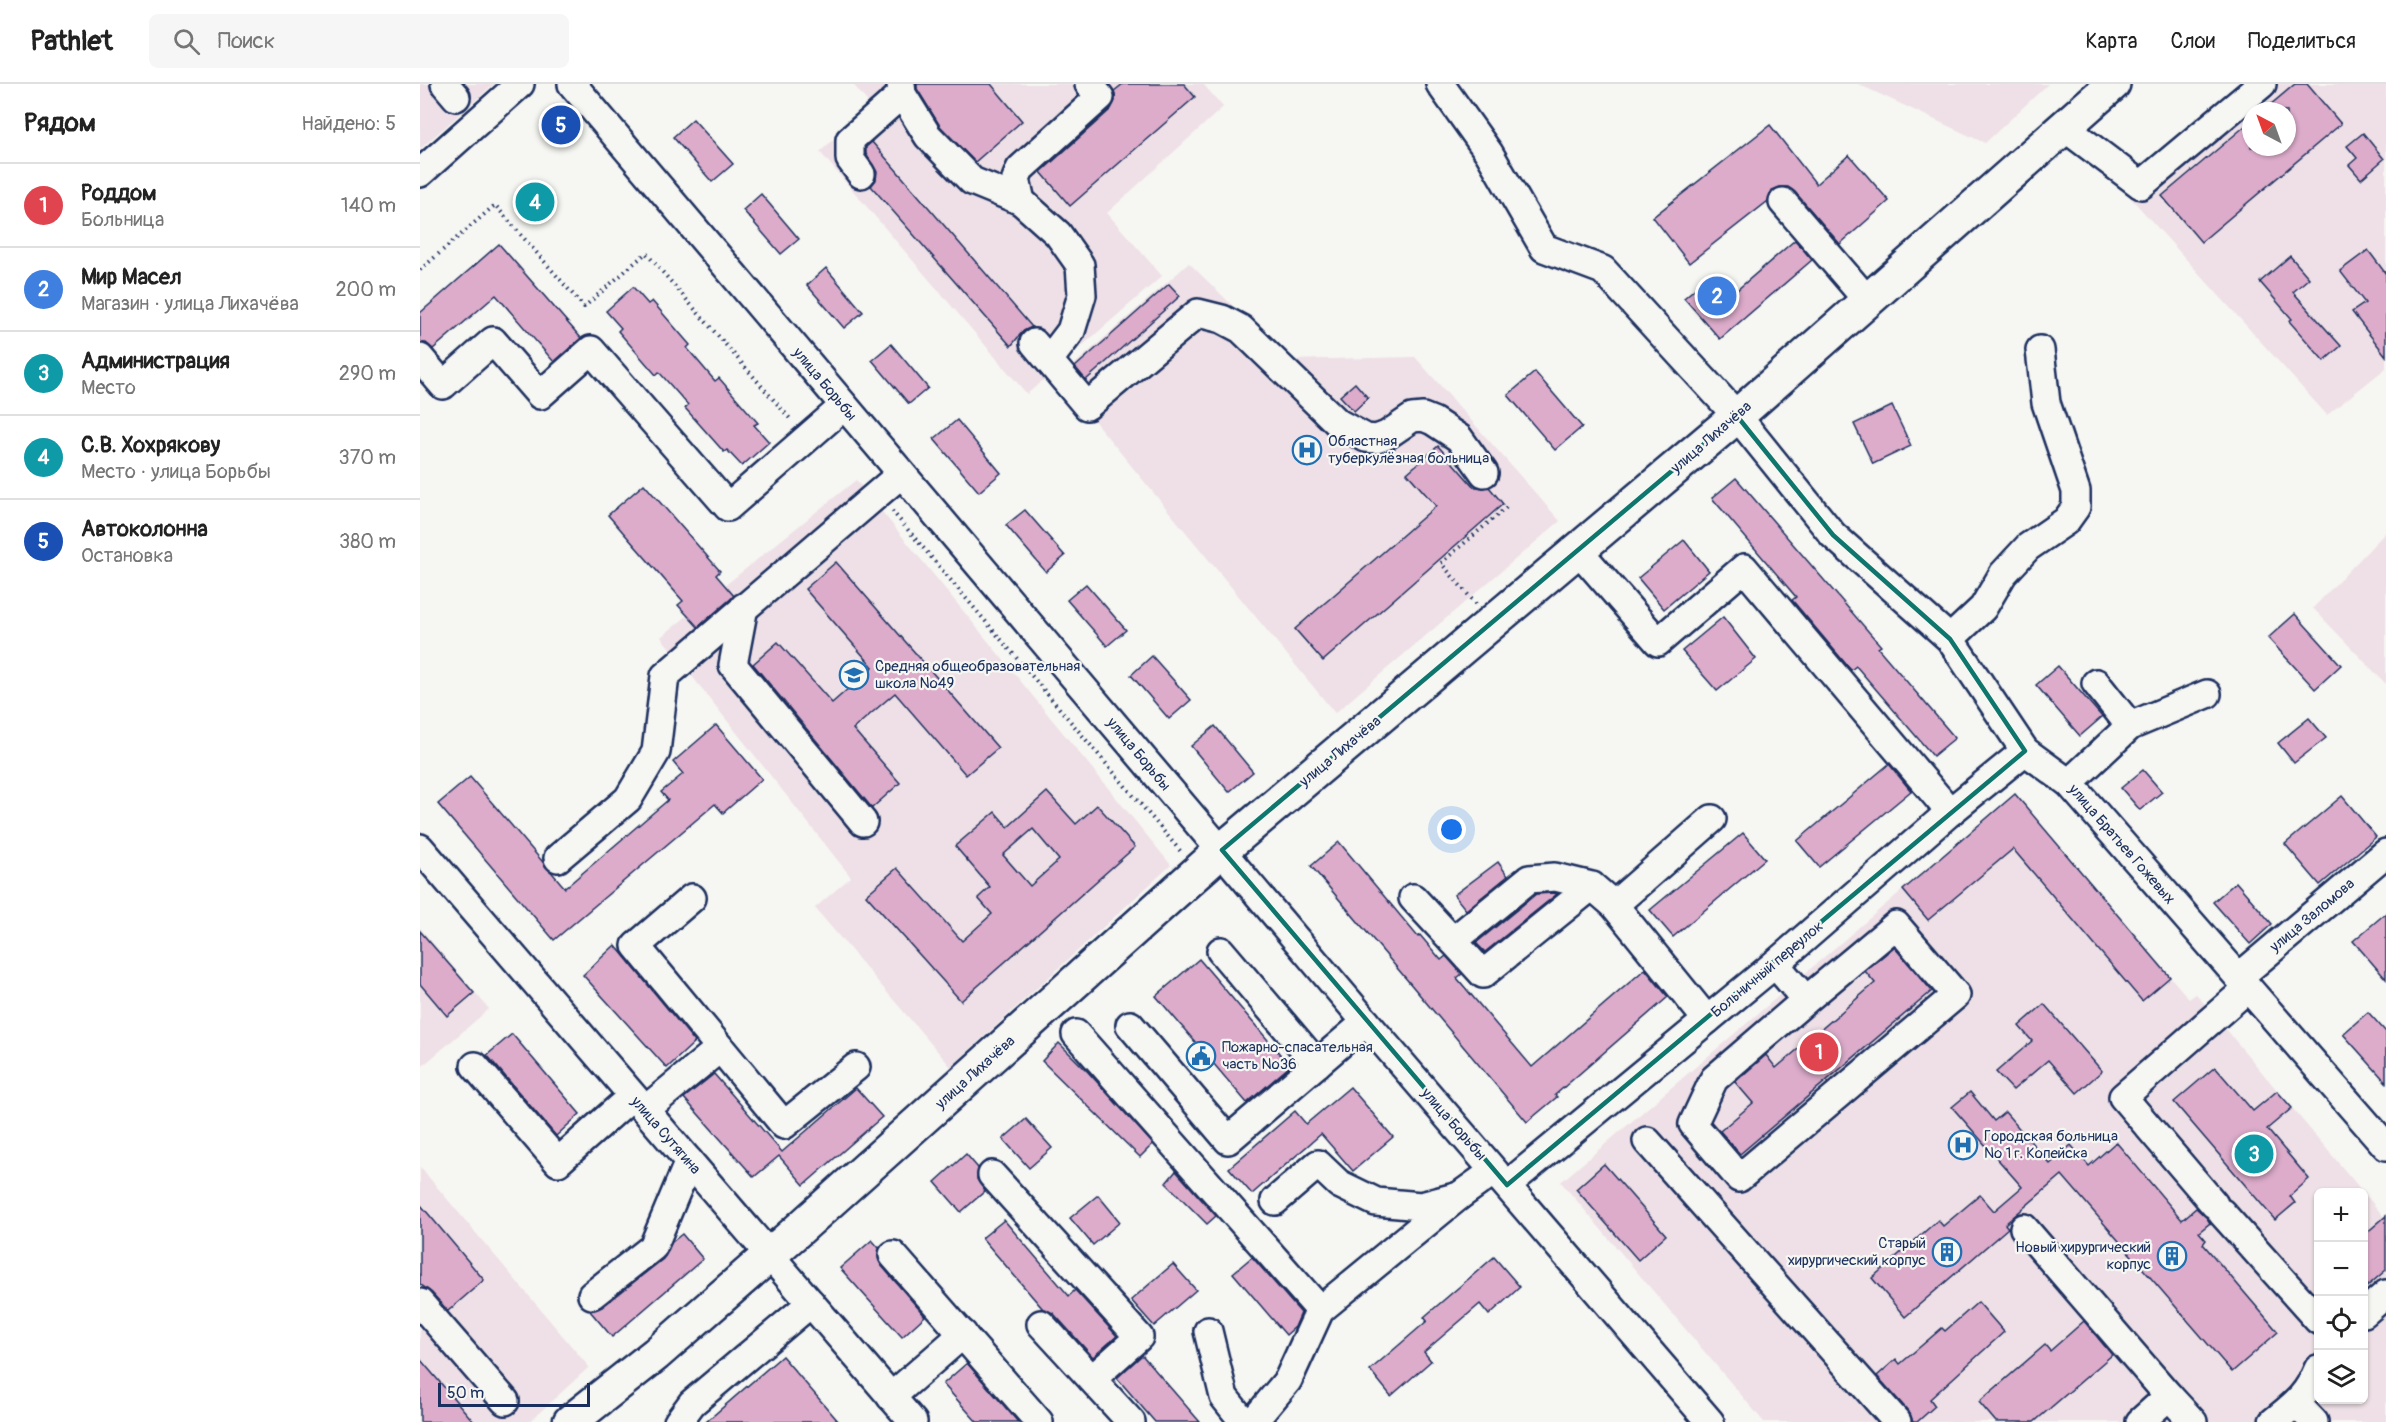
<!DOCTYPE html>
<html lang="ru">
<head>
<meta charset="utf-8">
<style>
  body { margin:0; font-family:Pangolin,sans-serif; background:#f6f6f6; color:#222 }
  .controls { position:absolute; right:18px; bottom:18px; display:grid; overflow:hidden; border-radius:9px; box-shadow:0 2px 4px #0004 }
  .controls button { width:54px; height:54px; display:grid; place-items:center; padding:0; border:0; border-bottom:2px solid #e0e0e0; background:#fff; color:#222; font:30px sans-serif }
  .compass { position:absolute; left:1822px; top:18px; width:54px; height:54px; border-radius:50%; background:#fff; box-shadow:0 2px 4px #0004; rotate:319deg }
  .scale { position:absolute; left:18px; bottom:15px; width:152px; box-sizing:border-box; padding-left:6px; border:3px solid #1b2f5e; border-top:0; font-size:16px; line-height:21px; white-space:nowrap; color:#1b2f5e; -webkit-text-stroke:4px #f6f6f2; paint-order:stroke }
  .you { position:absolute; left:1032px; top:746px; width:21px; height:21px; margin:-15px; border:4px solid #fff; border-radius:50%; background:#1a73e8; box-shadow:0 0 0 9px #1a73e833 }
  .badge { display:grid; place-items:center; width:39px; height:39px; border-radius:50%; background:#1f6fb2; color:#fff; font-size:20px; font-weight:700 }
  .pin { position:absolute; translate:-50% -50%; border:3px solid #fff; box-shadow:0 2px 6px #0006 }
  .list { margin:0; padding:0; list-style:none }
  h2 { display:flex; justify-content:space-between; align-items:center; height:78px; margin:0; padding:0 24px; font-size:26px }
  h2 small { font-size:20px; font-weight:400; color:#767676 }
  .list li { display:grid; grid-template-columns:39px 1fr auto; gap:18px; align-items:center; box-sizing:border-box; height:84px; padding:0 24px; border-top:2px solid #e0e0e0 }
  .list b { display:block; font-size:22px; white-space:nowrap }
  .list p { margin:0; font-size:20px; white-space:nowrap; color:#767676 }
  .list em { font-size:20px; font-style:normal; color:#767676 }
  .icon { flex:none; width:33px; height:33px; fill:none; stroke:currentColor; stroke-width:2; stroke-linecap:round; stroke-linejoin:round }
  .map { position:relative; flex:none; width:1966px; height:1338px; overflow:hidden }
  header { display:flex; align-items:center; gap:36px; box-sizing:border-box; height:84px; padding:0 30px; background:#fff; border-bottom:2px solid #e0e0e0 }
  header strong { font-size:28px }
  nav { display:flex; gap:33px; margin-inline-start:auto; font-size:21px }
  .search { width:420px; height:54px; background:#f6f6f6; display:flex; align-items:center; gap:15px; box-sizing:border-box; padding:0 21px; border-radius:9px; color:#767676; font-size:22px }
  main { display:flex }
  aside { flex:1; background:#fff }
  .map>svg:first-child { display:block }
  .built { fill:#eee0e6; fill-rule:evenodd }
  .building { fill:#ddaccb; stroke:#1b2f5e; stroke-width:1.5; fill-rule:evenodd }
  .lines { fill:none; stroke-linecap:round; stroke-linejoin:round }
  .minor-casing { stroke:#1b2f5e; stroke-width:32 }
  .major-casing { stroke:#1b2f5e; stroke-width:38 }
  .path { stroke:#1b2f5e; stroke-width:4; stroke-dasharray:1.5 4.5; stroke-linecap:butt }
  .minor { stroke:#f6f6f2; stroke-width:27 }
  .major { stroke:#f6f6f2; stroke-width:33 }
  .marked { fill:none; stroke:#0f766e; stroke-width:4.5; stroke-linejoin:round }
  .labels { text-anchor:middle; stroke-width:4.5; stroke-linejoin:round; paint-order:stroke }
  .street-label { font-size:15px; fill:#1b2f5e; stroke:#f6f6f2 }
  .poi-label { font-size:15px; fill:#1b2f5e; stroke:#f6f6f2; text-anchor:start }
</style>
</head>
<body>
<header>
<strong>Pathlet</strong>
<div class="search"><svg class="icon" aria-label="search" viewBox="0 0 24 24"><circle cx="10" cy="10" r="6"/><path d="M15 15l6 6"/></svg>Поиск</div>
<nav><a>Карта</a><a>Слои</a><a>Поделиться</a></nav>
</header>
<main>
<aside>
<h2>Рядом<small>Найдено: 5</small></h2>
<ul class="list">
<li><span class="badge" style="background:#e0444e">1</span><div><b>Роддом</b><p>Больница</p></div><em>140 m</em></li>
<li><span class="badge" style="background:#3f7fe0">2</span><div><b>Мир Масел</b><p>Магазин · улица Лихачёва</p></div><em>200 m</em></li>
<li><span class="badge" style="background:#0f9aa8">3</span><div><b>Администрация</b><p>Место</p></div><em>290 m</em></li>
<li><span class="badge" style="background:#0f9aa8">4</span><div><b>С.В. Хохрякову</b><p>Место · улица Борьбы</p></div><em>370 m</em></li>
<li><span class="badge" style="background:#1a4fb4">5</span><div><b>Автоколонна</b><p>Остановка</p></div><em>380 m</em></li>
</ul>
</aside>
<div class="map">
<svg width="1966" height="1338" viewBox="0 0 1966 1338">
  <rect width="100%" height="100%" fill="#f6f6f2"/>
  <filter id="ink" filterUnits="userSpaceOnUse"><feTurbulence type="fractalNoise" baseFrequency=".0167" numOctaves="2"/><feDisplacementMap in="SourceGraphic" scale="12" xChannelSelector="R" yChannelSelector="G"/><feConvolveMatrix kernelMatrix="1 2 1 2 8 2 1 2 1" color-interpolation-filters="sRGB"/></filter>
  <g filter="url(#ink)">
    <g class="built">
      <polygon points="0,0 74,0 0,65"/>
      <polygon points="433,0 783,0 803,23 687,129 742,192 607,310 400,68 450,21"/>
      <polygon points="1438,0 1628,0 1565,59"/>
      <path d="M1836 0H1966V284L1907 331 1690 91 1710 74 1731 90ZM1831 27H1867V63H1831Z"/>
      <polygon points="769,179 868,276 995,273 1140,437 915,629 639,294"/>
      <polygon points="436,396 751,781 531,983 395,824 431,793 241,553"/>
      <polygon points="1966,448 1966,600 1893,524"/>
      <polygon points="1595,710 1769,915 1776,910 1943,1108 1898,1108 1898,1316 1944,1316 1944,1109 1964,1133 1966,1132 1966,1338 1344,1338 1141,1098"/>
      <polygon points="0,844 69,925 0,984"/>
      <polygon points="0,1083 169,1283 109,1338 0,1338"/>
    </g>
    <g class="building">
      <polygon points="497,0 571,0 602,37 555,78 520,42 497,5"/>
      <polygon points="703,0 764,0 775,13 650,122 621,88 691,25 695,17 694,7"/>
      <polygon points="1875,0 1887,0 1921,40 1781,158 1742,112 1831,37 1831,63 1867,63 1867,27 1843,27"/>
      <polygon points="273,35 313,80 292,98 253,53"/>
      <polygon points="1350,41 1396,100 1429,71 1469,117 1420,160 1375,108 1368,103 1360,103 1352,106 1348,117 1269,179 1233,133"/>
      <polygon points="1943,49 1964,75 1941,95 1929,81 1937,74 1927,62"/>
      <polygon points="452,58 612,243 603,247 591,262 451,102 456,96 457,88 446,70 446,63"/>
      <polygon points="341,110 379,155 361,170 323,126"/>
      <polygon points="1375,156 1392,176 1300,255 1264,214 1291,191 1310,212"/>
      <polygon points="79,160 161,254 134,278 76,211 13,265 6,259 0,259 0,229"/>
      <polygon points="1948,166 1966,190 1966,272 1932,228 1945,219 1920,187"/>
      <polygon points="1870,172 1889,194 1873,208 1921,262 1904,277 1869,237 1872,235 1840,198"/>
      <polygon points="406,184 443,228 424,244 387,201"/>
      <polygon points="749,200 760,212 666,296 655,283"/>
      <polygon points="213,203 228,220 232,217 270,261 267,264 295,297 299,294 338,339 334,341 349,358 322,382 307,366 304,368 265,324 268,321 239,288 236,291 198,247 201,244 186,227"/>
      <polygon points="471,260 508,304 489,320 452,276"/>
      <polygon points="1115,288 1162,343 1135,366 1088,311"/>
      <polygon points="935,299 948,314 934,327 920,312"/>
      <polygon points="1472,322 1491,362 1453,380 1434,340"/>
      <polygon points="537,336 581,389 559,408 514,355"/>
      <polygon points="1018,362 1054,403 1069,403 1083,420 903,577 875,545 1016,422 987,389"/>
      <polygon points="1316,394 1461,562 1458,564 1535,654 1513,672 1436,582 1431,586 1372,516 1376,513 1292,414"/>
      <polygon points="224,400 300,487 296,491 314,512 278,543 258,521 263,517 188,431"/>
      <polygon points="605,426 645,472 626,488 586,441"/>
      <polygon points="1264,456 1289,487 1244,525 1218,494"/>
      <polygon points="416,478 578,664 546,691 475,609 433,645 480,699 452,724 333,580 358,558 412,619 453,583 385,505"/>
      <polygon points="666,500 706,546 687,562 647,516"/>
      <polygon points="1875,530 1921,581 1895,605 1848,554"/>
      <polygon points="1303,533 1336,575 1297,607 1262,567"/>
      <polygon points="732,572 771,616 749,635 711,591"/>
      <polygon points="1638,582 1682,633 1660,652 1616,601"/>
      <polygon points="1889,634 1906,654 1874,679 1858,659"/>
      <polygon points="296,641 342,695 303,729 295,720 134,856 18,720 50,693 145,804 248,716 241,708 263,690 253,678"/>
      <polygon points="795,642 833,688 809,708 771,662"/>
      <polygon points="1469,680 1491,707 1399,783 1377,757"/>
      <polygon points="1723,686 1742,708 1720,726 1701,704"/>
      <path d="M627 708 656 740 677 721 715 763 541 917 446 811 477 784 542 857 572 830 558 814 570 803 535 762 575 728 588 743ZM613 745 639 776 610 802 583 771Z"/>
      <polygon points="1595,710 1750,893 1722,917 1593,765 1508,836 1483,806"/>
      <polygon points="1922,712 1956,753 1900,801 1865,760"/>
      <polygon points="1323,749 1345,775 1253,853 1230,826"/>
      <polygon points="919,758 998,853 1000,851 1021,876 1026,872 1042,890 1037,894 1112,983 1225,885 1248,913 1135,1011 1137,1013 1107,1038 891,782"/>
      <polygon points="1078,778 1088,792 1046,826 1034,811"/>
      <polygon points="1816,798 1852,840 1830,860 1793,818"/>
      <polygon points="1134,809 1137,810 1065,868 1056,859 1116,810"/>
      <polygon points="1966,829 1966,895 1933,857"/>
      <polygon points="0,847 54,909 27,932 0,900"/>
      <polygon points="195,861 275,958 247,984 163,891"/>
      <polygon points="1474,863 1512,907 1320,1070 1300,1047 1333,1019 1315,998 1346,971 1356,984 1455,899 1445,887"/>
      <polygon points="779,875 870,982 827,1019 736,912"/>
      <polygon points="1624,920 1682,987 1657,1009 1628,976 1593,1006 1576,988 1612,957 1599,942"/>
      <polygon points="1948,928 1966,948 1966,998 1923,950"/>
      <polygon points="92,950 160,1030 136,1052 67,971"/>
      <polygon points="639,959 668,988 733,1060 720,1073 622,977"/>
      <polygon points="1795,983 1833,1027 1857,1007 1872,1024 1847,1045 1889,1095 1870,1112 1875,1119 1855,1136 1754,1018"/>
      <polygon points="294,990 362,1068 436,1004 462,1033 384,1101 359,1072 334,1093 264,1014"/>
      <polygon points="930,1003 973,1053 933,1087 901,1050 832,1110 809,1084 875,1027 886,1040"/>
      <polygon points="1550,1008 1574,1037 1585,1028 1630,1080 1651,1061 1669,1082 1696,1058 1762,1136 1776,1124 1787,1134 1790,1139 1779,1148 1786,1156 1783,1160 1858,1248 1812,1288 1642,1091 1585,1140 1588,1144 1485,1233 1452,1194 1518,1136 1523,1142 1560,1111 1574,1127 1602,1103 1532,1023"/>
      <polygon points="606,1035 632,1064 609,1084 583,1055"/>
      <polygon points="546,1070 558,1084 557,1095 565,1107 541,1128 515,1098"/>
      <polygon points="1184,1080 1246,1151 1218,1176 1156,1105"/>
      <polygon points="756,1087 796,1132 787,1140 746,1099"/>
      <polygon points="678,1111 700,1138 673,1161 650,1134"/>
      <polygon points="0,1120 64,1196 28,1227 12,1209 0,1200"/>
      <polygon points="1966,1132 1966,1186 1944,1205 1944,1151"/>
      <polygon points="584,1136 649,1212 655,1206 697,1252 673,1273 633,1229 623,1225 562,1154"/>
      <polygon points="262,1150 283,1175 192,1253 170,1227 182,1223 243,1175 252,1158"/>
      <polygon points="452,1156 459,1164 458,1173 461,1181 505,1232 482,1253 420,1184"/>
      <polygon points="832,1173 881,1229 875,1243 866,1251 813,1189"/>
      <polygon points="1074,1173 1100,1203 1069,1231 1060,1220 1004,1268 1011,1277 971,1312 950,1286 1007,1237 1004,1233"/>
      <polygon points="753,1180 776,1206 734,1242 711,1216"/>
      <polygon points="1558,1218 1584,1248 1510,1315 1515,1322 1497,1338 1493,1338 1489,1328 1457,1292 1476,1275 1480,1280 1522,1244 1525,1247"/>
      <polygon points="1664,1237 1692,1271 1614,1338 1576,1338 1559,1318 1625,1261 1630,1267"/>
      <polygon points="722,1271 780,1338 735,1338 697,1294"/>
      <polygon points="362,1272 419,1338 286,1338"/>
      <polygon points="0,1275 54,1338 0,1338"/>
      <polygon points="547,1279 598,1338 557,1338 523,1300"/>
    </g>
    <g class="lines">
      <g class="minor-casing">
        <g id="minor">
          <polyline points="25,0 36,13"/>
          <polyline points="152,0 946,938 1290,1338"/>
          <polyline points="481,0 482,10 508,52 552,97 601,117"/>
          <polyline points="1020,0 1069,69 1124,164 1183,186 1317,332 1413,451 1530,555 1605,667 1649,699 1966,1062"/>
          <polyline points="1644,43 1721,101 1842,0"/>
          <polyline points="0,89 100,0"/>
          <polyline points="441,90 430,75 430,56 482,10"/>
          <polyline points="1363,118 1447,216"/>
          <polyline points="614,259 667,322 778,229 802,235 821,245 918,339 946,354 956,355 967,351 992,334 1003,333 1013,337 1039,354 1064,389"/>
          <polyline points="0,274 23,301 73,257 120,311 171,266 308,423 424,322"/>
          <polyline points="629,276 651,247 662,211 660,181 638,150 601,117 596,95 600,85 680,13 669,0"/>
          <polyline points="1158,466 1238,558 1324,484 1530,728"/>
          <polyline points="324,523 313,581 443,738"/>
          <polyline points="1530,555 1563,524 1583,490 1608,463 1646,437 1656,423 1656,407 1626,319 1620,266"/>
          <polyline points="1676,599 1710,642"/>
          <polyline points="1649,699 1710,642 1787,610"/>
          <polyline points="0,764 493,1338"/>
          <polyline points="138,774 208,715 236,668 245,592 481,390"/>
          <polyline points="1172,802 1063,890 1033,857 1109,795 1135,793 1172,802 1194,821 1287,936"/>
          <polyline points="272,814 216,862 364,1041 436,983"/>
          <polyline points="993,814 1033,857"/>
          <polyline points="1194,821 1292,735"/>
          <polyline points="801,867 897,980"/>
          <polyline points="1355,880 1386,916 1294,995 1273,1040 1319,1094 1536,911 1476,841 1386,916"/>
          <polyline points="1819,893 1966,769"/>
          <polyline points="710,941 808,1056 946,938"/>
          <polyline points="656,950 900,1226"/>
          <polyline points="55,982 138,1078 212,1012"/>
          <polyline points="225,1026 300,964"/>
          <polyline points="1227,1057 1477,1338"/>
          <polyline points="572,1091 719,1253 672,1295"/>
          <polyline points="1087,1101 1355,880 1530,728 1605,667"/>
          <polyline points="855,1117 898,1080 919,1100 956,1118 1001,1122 1039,1112 1074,1087"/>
          <polyline points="1794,1120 1703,1013 1828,904"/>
          <polyline points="1802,1129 1898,1236"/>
          <polyline points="1604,1144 1749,1312"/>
          <polyline points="473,1171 619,1338"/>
          <polyline points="172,1211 233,1163 269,1077"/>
          <polyline points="0,1219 85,1317"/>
          <polyline points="1944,1229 1966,1210"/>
          <polyline points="621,1240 711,1338"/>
          <polyline points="788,1247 804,1313 824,1338"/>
          <polyline points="471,1313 543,1250"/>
          <polyline points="1876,1319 1894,1338"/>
          <polyline points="258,1338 272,1319 391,1219"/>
          <polyline points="833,1338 868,1296 900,1226 1039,1112"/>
          <polyline points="1720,1338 1749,1312 1773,1338"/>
          <path d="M1853 1338C1875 1320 1887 1312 1898 1285"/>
        </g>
      </g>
      <g class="major-casing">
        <polyline id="major" points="150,1338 236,1270 377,1147 802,766 1317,332 1693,0"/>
      </g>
      <g class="path">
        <polyline points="0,186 75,121 164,223 226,169 372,337"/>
        <polyline points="472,427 762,769"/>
        <polyline points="1056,520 1021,479 1088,422"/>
      </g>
      <use href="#minor" class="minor"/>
      <use href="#major" class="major"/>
    </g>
  </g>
  <path class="marked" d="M1317 332 1413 451 1530 555 1605 667 1087 1101 802 766Z"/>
  <defs>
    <g id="hospital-ring" transform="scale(1.5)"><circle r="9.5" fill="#f6f6f2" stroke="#1f6fb2" stroke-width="1.5"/><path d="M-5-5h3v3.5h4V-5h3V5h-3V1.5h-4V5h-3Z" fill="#1f6fb2"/></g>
    <g id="school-ring" transform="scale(1.5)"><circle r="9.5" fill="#f6f6f2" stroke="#1f6fb2" stroke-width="1.5"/><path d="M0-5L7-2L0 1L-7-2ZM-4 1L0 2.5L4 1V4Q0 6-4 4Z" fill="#1f6fb2"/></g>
    <g id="civic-ring" transform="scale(1.5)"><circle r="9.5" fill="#f6f6f2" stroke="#1f6fb2" stroke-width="1.5"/><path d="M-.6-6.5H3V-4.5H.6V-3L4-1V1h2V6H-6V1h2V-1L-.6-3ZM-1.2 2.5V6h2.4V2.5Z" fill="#1f6fb2"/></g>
    <g id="building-ring" transform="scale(1.5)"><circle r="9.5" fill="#f6f6f2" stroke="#1f6fb2" stroke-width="1.5"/><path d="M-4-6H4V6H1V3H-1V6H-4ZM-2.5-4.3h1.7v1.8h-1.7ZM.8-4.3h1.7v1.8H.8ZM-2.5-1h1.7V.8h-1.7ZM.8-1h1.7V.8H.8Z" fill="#1f6fb2"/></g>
  </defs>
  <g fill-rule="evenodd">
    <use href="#hospital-ring" x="887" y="366"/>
    <use href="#school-ring" x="434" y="591"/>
    <use href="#civic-ring" x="781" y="972"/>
    <use href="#hospital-ring" x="1543" y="1061"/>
    <use href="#building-ring" x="1527" y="1168"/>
    <use href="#building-ring" x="1752" y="1172"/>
  </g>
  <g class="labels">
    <g class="street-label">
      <text transform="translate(405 300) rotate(50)" y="5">улица Борьбы</text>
      <text transform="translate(1291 353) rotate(-41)" y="5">улица Лихачёва</text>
      <text transform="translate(920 667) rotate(-40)" y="5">улица Лихачёва</text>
      <text transform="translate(719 670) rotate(50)" y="5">улица Борьбы</text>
      <text transform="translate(1702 760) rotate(49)" y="5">улица Братьев Гожевых</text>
      <text transform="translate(1892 831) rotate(-40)" y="5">улица Заломова</text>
      <text transform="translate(1347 885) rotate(-40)" y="5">Больничный переулок</text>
      <text transform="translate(555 988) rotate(-42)" y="5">улица Лихачёва</text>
      <text transform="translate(1034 1040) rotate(49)" y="5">улица Борьбы</text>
      <text transform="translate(246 1051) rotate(49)" y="5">улица Сутягина</text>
    </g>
    <g class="poi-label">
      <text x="908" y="362">Областная<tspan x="908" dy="17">туберкулёзная больница</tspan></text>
      <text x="455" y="587">Средняя общеобразовательная<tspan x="455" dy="17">школа №49</tspan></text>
      <text x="802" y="968">Пожарно-спасательная<tspan x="802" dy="17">часть №36</tspan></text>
      <text x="1564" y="1057">Городская больница<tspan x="1564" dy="17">№ 1 г. Копейска</tspan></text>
      <text x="1506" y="1164" text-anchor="end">Старый<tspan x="1506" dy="17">хирургический корпус</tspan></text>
      <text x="1731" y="1168" text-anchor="end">Новый хирургический<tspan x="1731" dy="17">корпус</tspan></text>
    </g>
  </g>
</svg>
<div class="controls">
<button>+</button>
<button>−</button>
<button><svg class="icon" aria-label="locate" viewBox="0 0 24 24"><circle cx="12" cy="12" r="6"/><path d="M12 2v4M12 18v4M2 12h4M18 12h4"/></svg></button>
<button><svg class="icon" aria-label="layers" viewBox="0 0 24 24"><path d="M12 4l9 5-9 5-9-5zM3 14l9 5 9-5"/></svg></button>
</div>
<svg class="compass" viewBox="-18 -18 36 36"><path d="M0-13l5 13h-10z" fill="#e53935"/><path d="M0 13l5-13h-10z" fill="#767676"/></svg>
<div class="scale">50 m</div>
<div class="you"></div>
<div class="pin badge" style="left:1399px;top:968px;background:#e0444e">1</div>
<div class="pin badge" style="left:1297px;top:212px;background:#3f7fe0">2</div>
<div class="pin badge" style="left:1834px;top:1070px;background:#0f9aa8">3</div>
<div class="pin badge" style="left:115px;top:118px;background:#0f9aa8">4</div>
<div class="pin badge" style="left:141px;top:41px;background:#1a4fb4">5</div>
</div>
</main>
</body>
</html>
